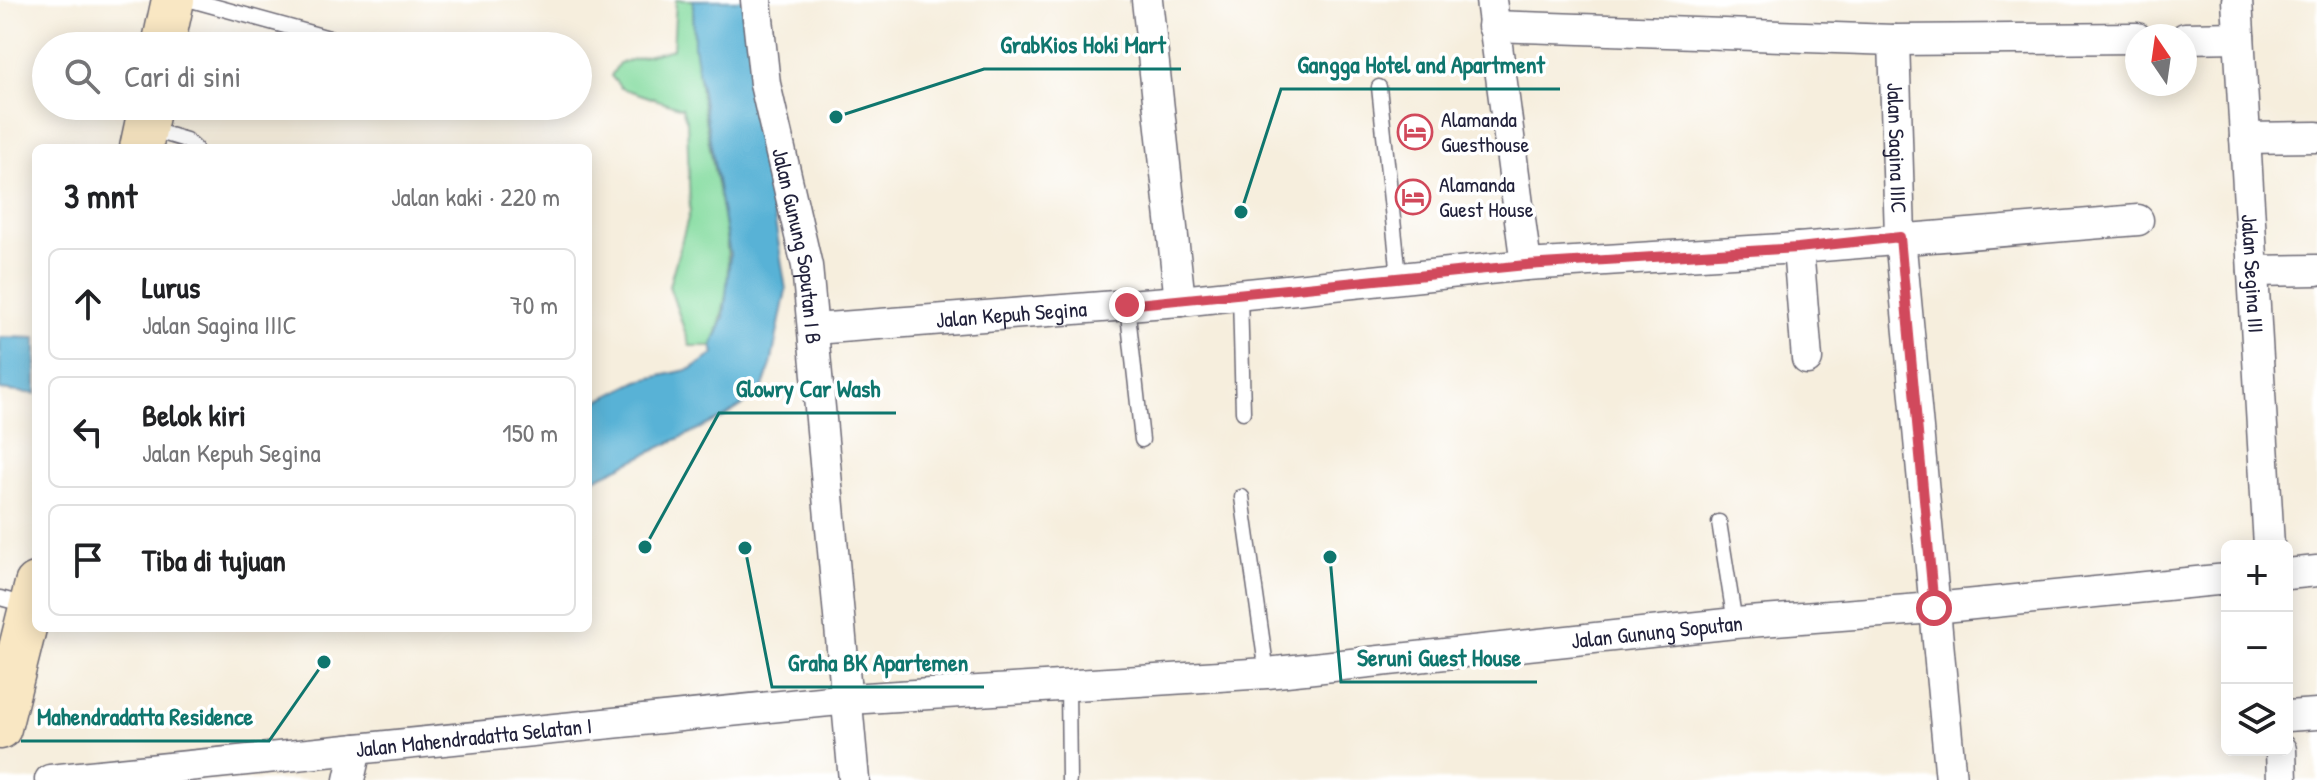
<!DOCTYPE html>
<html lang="id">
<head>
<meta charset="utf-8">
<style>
  body { margin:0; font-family:"Patrick Hand",sans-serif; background:#f6f6f6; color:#202124 }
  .controls { position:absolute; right:24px; bottom:24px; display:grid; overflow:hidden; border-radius:12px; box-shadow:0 4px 20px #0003 }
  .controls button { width:72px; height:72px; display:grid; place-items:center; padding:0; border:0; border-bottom:2px solid #e0e0e0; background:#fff; color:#202124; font:40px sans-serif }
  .compass { position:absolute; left:2125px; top:24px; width:72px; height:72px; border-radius:50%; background:#fff; box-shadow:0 4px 20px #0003; rotate:347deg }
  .stop { position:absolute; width:24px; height:24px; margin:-18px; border:6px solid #d1495b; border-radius:50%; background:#fff }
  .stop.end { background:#d1495b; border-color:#fff; box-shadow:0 2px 8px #0008 }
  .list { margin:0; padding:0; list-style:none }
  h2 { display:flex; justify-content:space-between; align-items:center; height:104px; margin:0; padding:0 32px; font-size:34px }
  h2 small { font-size:26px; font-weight:400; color:#757577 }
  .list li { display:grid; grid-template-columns:52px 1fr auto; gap:24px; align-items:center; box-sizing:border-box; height:112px; margin:0 16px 16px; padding:0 16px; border:2px solid #e0e0e0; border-radius:12px }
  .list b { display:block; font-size:30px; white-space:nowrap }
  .list p { margin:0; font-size:26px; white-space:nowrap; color:#757577 }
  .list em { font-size:26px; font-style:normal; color:#757577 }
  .icon { flex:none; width:44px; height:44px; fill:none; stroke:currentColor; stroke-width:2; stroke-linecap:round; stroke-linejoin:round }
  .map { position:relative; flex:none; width:2317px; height:780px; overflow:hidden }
  .search { position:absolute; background:#fff; box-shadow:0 4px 20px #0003; left:32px; top:32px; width:560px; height:88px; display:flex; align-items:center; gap:20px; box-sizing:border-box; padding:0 28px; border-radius:44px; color:#757577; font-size:30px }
  .panel { position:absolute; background:#fff; box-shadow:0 4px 20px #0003; left:32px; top:144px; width:560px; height:488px; border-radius:12px }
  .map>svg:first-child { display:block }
  .green { fill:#83db9f; stroke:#527e6d; stroke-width:2 }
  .water { fill:#59b2d6; stroke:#3e6a88; stroke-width:2 }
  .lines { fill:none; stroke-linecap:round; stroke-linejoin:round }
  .service-casing { stroke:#6c6974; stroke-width:17 }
  .minor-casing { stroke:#6c6974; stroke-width:33 }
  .secondary-casing { stroke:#6c6974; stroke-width:45 }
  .service { stroke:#fff; stroke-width:14 }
  .minor { stroke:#fff; stroke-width:30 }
  .secondary { stroke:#f9e7c3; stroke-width:42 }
  .route { stroke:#d1495b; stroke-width:10 }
  .labels { text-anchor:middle; stroke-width:7; stroke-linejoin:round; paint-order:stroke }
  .poi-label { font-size:22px; fill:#22223b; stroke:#fff; text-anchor:start }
  .street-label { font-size:22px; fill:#22223b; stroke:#fff }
  .leader { fill:none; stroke:#0f766e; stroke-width:3 }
  .callout-dot { fill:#0f766e; stroke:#fff; stroke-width:3 }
  .callout-label { font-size:24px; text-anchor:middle; font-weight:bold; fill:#0f766e; stroke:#fff; stroke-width:7; stroke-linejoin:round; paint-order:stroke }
</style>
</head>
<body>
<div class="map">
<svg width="2317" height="780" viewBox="0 0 2317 780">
  <rect width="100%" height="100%" fill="#fff"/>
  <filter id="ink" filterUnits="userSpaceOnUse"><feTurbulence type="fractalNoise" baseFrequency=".0125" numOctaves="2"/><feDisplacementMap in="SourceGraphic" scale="16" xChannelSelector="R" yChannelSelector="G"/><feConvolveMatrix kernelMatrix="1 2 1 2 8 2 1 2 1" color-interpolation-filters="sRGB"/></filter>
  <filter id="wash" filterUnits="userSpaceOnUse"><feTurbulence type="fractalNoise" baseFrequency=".006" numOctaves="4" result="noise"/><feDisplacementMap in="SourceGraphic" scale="32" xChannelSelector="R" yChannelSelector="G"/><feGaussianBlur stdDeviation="1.8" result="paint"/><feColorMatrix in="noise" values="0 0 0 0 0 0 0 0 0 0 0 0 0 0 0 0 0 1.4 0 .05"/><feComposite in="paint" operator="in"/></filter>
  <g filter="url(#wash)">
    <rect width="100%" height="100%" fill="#f6eedd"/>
    <path class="green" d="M676 0H693C694 54 702 106 712 159 725 228 740 277 712 346H690L669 286 690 211 687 122 682 108 621 88 611 76 619 63 673 49Z"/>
    <g class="water">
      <polygon points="693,0 747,0 764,152 786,290 771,365 760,394 724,417 588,482 588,406 638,381 691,369 714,354 712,346 724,317 730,255 694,47"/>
      <polygon points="0,337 36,338 36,394 0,390"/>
    </g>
  </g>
  <g filter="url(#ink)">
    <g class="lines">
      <g class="service-casing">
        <g id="service">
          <polyline points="191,0 358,46"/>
          <polyline points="1379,87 1399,276"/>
          <polyline points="149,129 186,140 195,148"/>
          <polyline points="1240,294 1243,412"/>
          <polyline points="1127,305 1142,440"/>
          <polyline points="1242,497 1267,673"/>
          <polyline points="1719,522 1735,623"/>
          <polyline points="0,598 26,605"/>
          <polyline points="1068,685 1069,780"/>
        </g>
      </g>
      <g class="minor-casing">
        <g id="minor">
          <path id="s1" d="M756 0 765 84 807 266 854 780"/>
          <polyline points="1147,0 1180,301"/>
          <polyline points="1491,0 1526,265"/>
          <path id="s2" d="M2237 0 2269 546"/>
          <polyline points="1493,26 1894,40 2137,38"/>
          <polyline points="2185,38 2239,37"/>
          <path id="s3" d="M1894 40 1900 237 1951 780"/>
          <polyline points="2245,138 2317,137"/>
          <polyline points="1798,248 1807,359"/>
          <polyline points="2253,271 2317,270"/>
          <path id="s4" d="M814 329 1180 301 1526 265 1798 248 2138 220"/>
          <polyline points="2287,574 2317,571"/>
          <polyline points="2287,716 2317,714"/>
          <polyline points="2281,750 2282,780"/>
          <path id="s5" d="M50 780 849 699 1267 673 1735 623 1934 608 2227 579"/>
          <polyline points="349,780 356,749"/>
        </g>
      </g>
      <g class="secondary-casing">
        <g id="secondary">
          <polyline points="163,46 173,0"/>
          <polyline points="141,148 150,106"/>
          <polyline points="0,728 36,584"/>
        </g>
      </g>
      <use href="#service" class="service"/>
      <use href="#minor" class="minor"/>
      <use href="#secondary" class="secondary"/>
    </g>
  </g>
  <g class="lines" filter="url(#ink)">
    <polyline class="route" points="1127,305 1526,265 1798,248 1900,237 1934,608"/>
  </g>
  <defs>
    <g id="hotel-ring" transform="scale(1.8)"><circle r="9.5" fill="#fff" stroke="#d1495b" stroke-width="1.5"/><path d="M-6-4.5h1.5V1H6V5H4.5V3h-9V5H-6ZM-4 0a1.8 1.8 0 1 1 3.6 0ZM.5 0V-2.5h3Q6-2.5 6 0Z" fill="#d1495b"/></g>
  </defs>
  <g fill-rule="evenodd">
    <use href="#hotel-ring" x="1415" y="132"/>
    <use href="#hotel-ring" x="1413" y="197"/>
  </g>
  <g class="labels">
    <g class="poi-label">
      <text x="1441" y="127">Alamanda<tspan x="1441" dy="25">Guesthouse</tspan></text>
      <text x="1439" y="192">Alamanda<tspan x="1439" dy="25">Guest House</tspan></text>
    </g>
    <g class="street-label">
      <text dy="8" stroke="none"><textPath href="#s3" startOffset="108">Jalan Sagina IIIC</textPath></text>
      <text dy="8" stroke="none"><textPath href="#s1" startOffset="250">Jalan Gunung Soputan I B</textPath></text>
      <text dy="8" stroke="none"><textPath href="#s2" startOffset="274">Jalan Segina III</textPath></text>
      <text dy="8" stroke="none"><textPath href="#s4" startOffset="198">Jalan Kepuh Segina</textPath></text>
      <text dy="8" stroke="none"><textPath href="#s5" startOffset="1614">Jalan Gunung Soputan</textPath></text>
      <text dy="8" stroke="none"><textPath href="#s5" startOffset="426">Jalan Mahendradatta Selatan I</textPath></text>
    </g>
  </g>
  <path class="leader" d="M836 117L984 69H1181M1241 212L1281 89H1560M645 547L719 413H896M1330 557L1341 682H1537M745 548L772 687H984M324 662L269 741H21"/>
  <g class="callout-dot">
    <circle cx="836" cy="117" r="8"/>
    <circle cx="1241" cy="212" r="8"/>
    <circle cx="645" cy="547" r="8"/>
    <circle cx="1330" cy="557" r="8"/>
    <circle cx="745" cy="548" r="8"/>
    <circle cx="324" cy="662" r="8"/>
  </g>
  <g class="callout-label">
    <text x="1083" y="53">GrabKios Hoki Mart</text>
    <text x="1421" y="73">Gangga Hotel and Apartment</text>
    <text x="808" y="397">Glowry Car Wash</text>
    <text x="1439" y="666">Seruni Guest House</text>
    <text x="878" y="671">Graha BK Apartemen</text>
    <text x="145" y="725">Mahendradatta Residence</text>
  </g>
</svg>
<div class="controls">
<button>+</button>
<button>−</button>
<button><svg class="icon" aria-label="layers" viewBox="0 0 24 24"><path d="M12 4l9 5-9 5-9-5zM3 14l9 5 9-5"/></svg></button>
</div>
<svg class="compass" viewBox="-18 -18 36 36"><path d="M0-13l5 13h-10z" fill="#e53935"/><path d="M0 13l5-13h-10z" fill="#757577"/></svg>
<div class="stop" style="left:1934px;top:608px"></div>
<div class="stop end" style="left:1127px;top:305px"></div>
<div class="search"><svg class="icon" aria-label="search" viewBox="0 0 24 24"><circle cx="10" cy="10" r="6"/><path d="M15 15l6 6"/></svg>Cari di sini</div>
<section class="panel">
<h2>3 mnt<small>Jalan kaki · 220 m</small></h2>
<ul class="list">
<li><svg class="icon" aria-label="ahead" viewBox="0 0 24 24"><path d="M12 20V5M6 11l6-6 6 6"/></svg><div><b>Lurus</b><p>Jalan Sagina IIIC</p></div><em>70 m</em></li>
<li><svg class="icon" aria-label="left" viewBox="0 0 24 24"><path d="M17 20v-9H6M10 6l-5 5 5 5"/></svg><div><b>Belok kiri</b><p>Jalan Kepuh Segina</p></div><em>150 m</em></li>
<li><svg class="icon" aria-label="arrive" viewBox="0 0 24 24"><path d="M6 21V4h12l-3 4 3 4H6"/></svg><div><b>Tiba di tujuan</b></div></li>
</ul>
</section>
</div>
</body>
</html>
